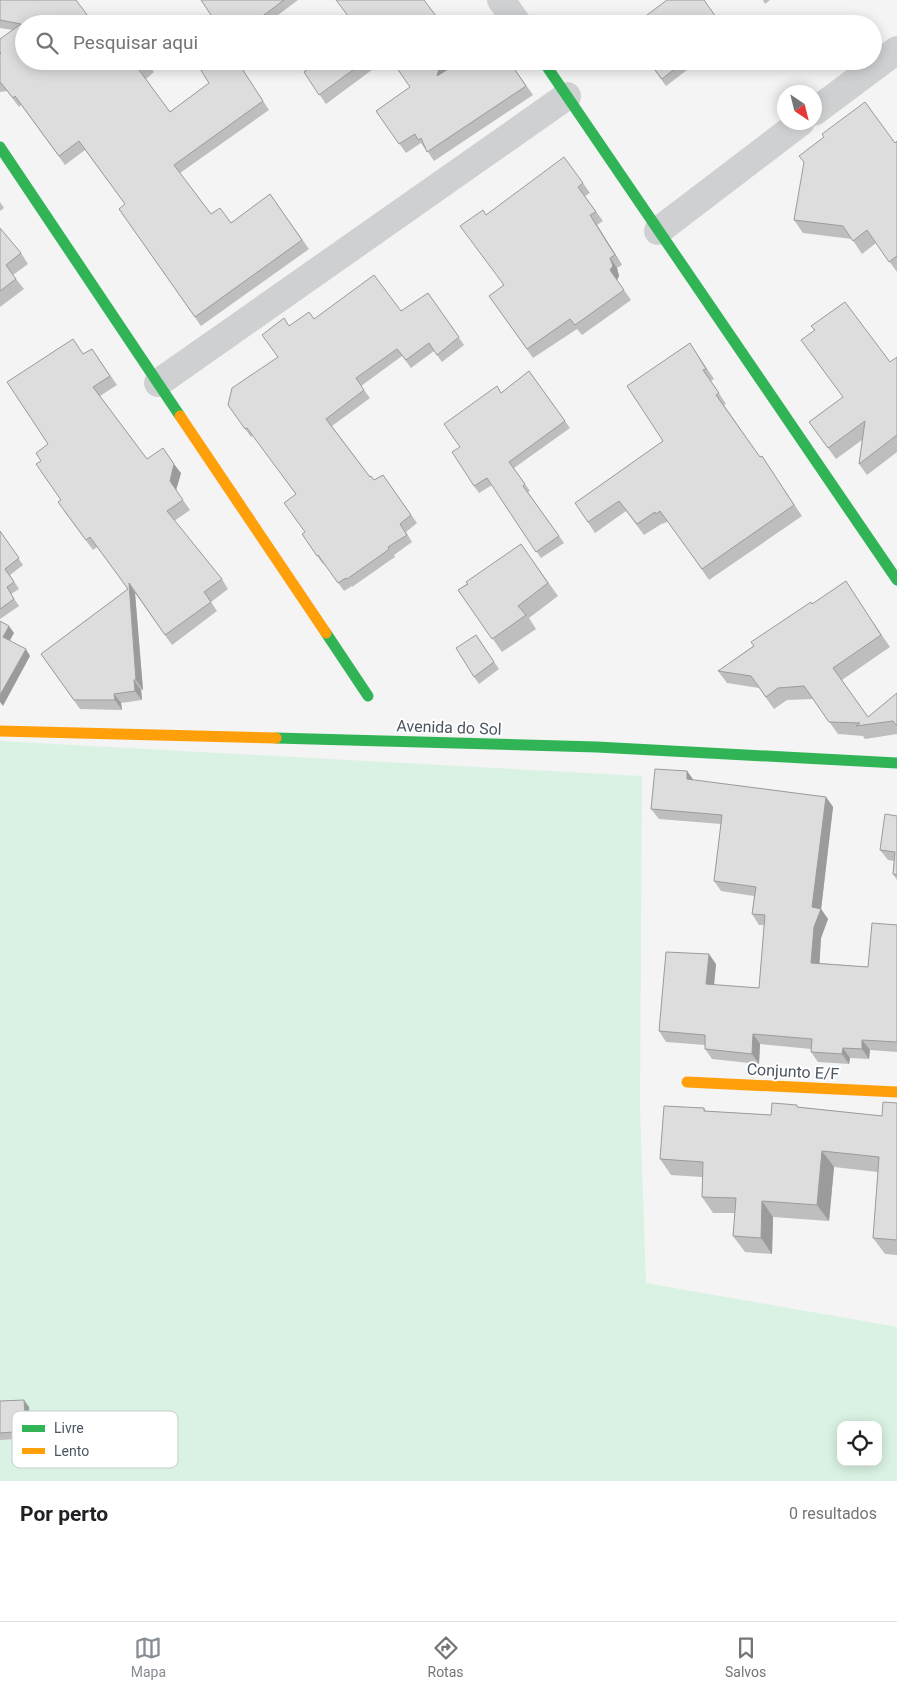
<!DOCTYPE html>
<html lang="pt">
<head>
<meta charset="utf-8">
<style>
  body { margin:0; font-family:Roboto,sans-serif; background:#f2f2f2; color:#202124 }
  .controls { position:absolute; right:15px; bottom:15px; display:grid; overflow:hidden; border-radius:10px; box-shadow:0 2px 12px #0003 }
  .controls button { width:45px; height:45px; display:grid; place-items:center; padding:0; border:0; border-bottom:1px solid #e0e0e0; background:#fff; color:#202124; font:25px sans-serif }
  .compass { position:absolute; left:777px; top:85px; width:45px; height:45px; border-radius:50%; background:#fff; box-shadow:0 2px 12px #0003; rotate:145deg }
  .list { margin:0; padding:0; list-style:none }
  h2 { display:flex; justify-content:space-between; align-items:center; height:65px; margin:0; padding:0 20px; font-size:21px }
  h2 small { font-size:16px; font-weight:400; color:#757577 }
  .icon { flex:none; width:28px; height:28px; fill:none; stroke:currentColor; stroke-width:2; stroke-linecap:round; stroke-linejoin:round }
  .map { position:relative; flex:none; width:897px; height:1481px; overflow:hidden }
  .search { position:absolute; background:#fff; box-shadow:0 2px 12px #0003; left:15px; right:15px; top:15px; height:55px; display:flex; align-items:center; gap:12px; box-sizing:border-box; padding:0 18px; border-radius:28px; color:#757577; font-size:19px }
  .sheet { height:140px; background:#fff }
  nav { display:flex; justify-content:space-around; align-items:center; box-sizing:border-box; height:70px; border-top:1px solid #e0e0e0; background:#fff; font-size:14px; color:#757577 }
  nav a { display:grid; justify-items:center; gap:2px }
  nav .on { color:#868d94 }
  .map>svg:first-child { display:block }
  .green { fill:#d9f2e3; fill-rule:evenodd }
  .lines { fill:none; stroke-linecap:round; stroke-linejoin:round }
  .street { stroke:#ced0d2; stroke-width:28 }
  .fast { stroke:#30b455; stroke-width:11 }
  .slow { stroke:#ff9f0a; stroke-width:11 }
  .wall { fill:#bebebf }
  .shaded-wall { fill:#9b9b9b }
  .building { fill:#ddddde; stroke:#9b9b9b }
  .labels { text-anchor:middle; stroke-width:4; stroke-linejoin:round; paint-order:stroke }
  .street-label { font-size:16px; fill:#4a5661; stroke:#fff }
  .key { fill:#fff; stroke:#c9ccd0; stroke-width:1 }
  .key-label { font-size:14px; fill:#4a5661 }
</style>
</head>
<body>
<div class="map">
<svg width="897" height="1481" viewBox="0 0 897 1481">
  <rect width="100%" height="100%" fill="#f4f4f4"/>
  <path class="green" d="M0 741 642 776 640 1108 646 1283 897 1327V1481H0ZM841 1425H878V1462H841Z"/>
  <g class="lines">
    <g class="street">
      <polyline points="501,0 518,24"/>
      <polyline points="814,112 897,50"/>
      <polyline points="658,231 801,122"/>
      <polyline points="158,383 567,96"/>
    </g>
    <g class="fast">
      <polyline points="543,61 897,580"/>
      <polyline points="0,147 180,416"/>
      <polyline points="326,633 368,696"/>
      <polyline points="276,738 597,747 897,763"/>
    </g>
    <g class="slow">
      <polyline points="180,416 326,633"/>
      <polyline points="0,731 276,738"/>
      <polyline points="687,1082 897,1092"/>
    </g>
  </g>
  <g class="wall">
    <polygon points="0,0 24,24 146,61 154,72 146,79 170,112 209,83 237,61 269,110 180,173 211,214 231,223 270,194 309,249 201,326 119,209 125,204 85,150 65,165 21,105 19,107 7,91 0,92 0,39 13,30 0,28"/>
    <polygon points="201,0 298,0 266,24 217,24"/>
    <polygon points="763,0 770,0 765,4"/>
    <polygon points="319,61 384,61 326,104 304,72"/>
    <polygon points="509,61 533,95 434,161 426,149 425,149 421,143 406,153 376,111 410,87 448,70 497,68"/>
    <polygon points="648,61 699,61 666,86"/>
    <polygon points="897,141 897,272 876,243 862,254 852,239 803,233 794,220"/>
    <polygon points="583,183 590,193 585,196 603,221 597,225 622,265 617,268 619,276 617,280 631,300 582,335 577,329 533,358 489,296 503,286 486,215"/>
    <polygon points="0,202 4,208 0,211"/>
    <polygon points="0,228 21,253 28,264 13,275 24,289 0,307"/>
    <polygon points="428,293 464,345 442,362 434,351 411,368 402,356 361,386 370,398 332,426 370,477 374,480 383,475 417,523 406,532 412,542 394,555 395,557 389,561 352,587 352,586 344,591 324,563 323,564 317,556 305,532 296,494 253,435 251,437 228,405 278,357 289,326 314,319 401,311"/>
    <polygon points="811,326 890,362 897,357 897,452 867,475 859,464 862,440 836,459 809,422 843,397 814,330"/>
    <polygon points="690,343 714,379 711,381 726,404 724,405 760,457 762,456 802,516 709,580 668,521 663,524 663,523 644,535 626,511 595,533 575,503 663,441"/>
    <polygon points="92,349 117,385 100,396 147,459 181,473 176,490 190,510 174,521 222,579 228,589 211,602 217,611 172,645 135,593 143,690 141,690 142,700 121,703 122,710 80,709 41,654 128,589 97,547 93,550 64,511 61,500 41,461 83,354"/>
    <polygon points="529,371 570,428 514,468 530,491 528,492 564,543 541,558 492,485 479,493 474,486 460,447 501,393"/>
    <polygon points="0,531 23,565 10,575 19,589 11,594 19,606 0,619"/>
    <polygon points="521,544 558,596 529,618 536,629 502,652 458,590"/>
    <polygon points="854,594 890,647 842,680 868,717 897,693 897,734 865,739 863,736 838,734 813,699 787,700 774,709 759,688 727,683 718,671 812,604"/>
    <polygon points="476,635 499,669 479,684 474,677"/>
    <polygon points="687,771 693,780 826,797 833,807 821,909 828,919 821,938 819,963 868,967 897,925 897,1052 870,1050 869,1059 850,1058 849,1064 818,1062 811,1052 811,1049 760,1044 759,1064 712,1059 705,1049 705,1045 666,1042 659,1031 716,964 714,985 759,988 764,925 759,925 752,914 754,896 721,891 714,881 721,824 659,819 651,809"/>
    <polygon points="897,816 897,880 893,874 894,861 888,860 880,850"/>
    <polygon points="897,1103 897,1255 885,1254 873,1238 878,1172 834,1167 829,1221 773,1217 772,1254 745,1252 733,1236 735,1213 713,1213 702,1197 702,1177 671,1175 660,1159 704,1108 706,1111 771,1115 798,1107 882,1116"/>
    <polygon points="0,1401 29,1407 31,1438 0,1440"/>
  </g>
  <g class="shaded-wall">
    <polygon points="441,61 450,61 444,86 437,76"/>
    <polygon points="590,215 597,225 622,265 615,255"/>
    <polygon points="610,258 617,268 619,276 617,280 610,270"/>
    <polygon points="174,464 181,473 176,490 170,481"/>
    <polygon points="129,583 135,593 143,690 136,680"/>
    <polygon points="9,626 14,633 8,644 3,637"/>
    <polygon points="26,649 30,656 3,706 0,702 0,695"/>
    <polygon points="134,680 141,690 142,700 135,691"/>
    <polygon points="114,694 121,703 122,710 115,700"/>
    <polygon points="687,771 695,782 687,779"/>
    <polygon points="826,797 833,807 821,910 821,909 828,919 821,938 819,973 811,963 812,907"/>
    <polygon points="709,954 716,964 713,995 706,984"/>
    <polygon points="753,1034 760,1044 759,1064 752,1054"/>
    <polygon points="862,1040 870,1050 869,1059 862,1049"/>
    <polygon points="843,1048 850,1058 849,1064 842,1054"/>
    <polygon points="822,1151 834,1167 829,1221 817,1205"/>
    <polygon points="762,1201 773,1217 772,1254 761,1238"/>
    <polygon points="24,1400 29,1407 31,1438 26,1431"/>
  </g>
  <g class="building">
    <polygon points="0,0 76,0 94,24 24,24 24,61 146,61 148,64 139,70 170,112 209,83 197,64 201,61 237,61 263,101 174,165 211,214 220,208 231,223 270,194 302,240 195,317 119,209 125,204 79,141 59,156 15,96 13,98 1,83 0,83 0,54 1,53 0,52 0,39 21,24 0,20"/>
    <polygon points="201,0 284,0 252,24 217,24"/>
    <polygon points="336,0 424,0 442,24 354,24"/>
    <polygon points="667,0 704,0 721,24 635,24"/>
    <polygon points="319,61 365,61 319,95 304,72"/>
    <polygon points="392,61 441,61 437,76 461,61 492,61 497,68 508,61 509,61 526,86 427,152 421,138 418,140 415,134 399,144 376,111 410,87"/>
    <polygon points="648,61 685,61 662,79"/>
    <polygon points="865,102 895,143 897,141 897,256 889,262 867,230 853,241 843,226 794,220 804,162 799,156 824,137 822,134"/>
    <polygon points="564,157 583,183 578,187 596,212 590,215 615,255 610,258 613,266 610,270 624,290 575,325 570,319 527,349 489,296 504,285 460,226 483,210 486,215"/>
    <polygon points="0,228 21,253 6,265 16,279 0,291"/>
    <polygon points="374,275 401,311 428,293 459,337 437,355 429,343 406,360 397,349 356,378 364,390 326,419 370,477 371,476 374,480 383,475 411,515 400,524 407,535 388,547 389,549 384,553 347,579 346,578 338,583 318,555 317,556 302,534 305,532 284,503 296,494 247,428 245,429 228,405 232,388 278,357 262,335 284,318 289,326 309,312 314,319"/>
    <polygon points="845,302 890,362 897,357 897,435 859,464 865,421 828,448 809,422 843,397 801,340 815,330 811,326"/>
    <polygon points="73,339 83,354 92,349 110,376 93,387 147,459 163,448 174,464 170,481 183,500 167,511 222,579 204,592 211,602 165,635 129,583 136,680 134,680 135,691 114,694 115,700 74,700 41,654 128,589 90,537 86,540 58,502 61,500 36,464 41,461 36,453 48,444 7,382"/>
    <polygon points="690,343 706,369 703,370 719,393 716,395 760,457 762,456 794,505 702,569 660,511 656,514 655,512 637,524 619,501 588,522 575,503 663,441 627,386"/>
    <polygon points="529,371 565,421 509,462 525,484 523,486 559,536 536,552 487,478 474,486 452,452 460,447 444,424 497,386 501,393"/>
    <polygon points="0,531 19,558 5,569 14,582 7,587 14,599 0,609"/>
    <polygon points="521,544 548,583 518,606 526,615 492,639 458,590 468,584 466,582"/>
    <polygon points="846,581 881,635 833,668 868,717 897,693 897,726 893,721 856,726 860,723 829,722 804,686 778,688 766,697 751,676 718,671 754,646 751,642 811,602 812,604"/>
    <polygon points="0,621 9,626 3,637 26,649 0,695"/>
    <polygon points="476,635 494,662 474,677 456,648"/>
    <polygon points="655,769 687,771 687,779 826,797 812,907 821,909 814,927 811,963 868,967 872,923 897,925 897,1042 862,1040 862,1049 843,1048 842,1054 811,1052 812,1039 753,1034 752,1054 705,1049 705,1035 659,1031 666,952 709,954 706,984 759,988 765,915 752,914 756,887 714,881 722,815 651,809"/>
    <polygon points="885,814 897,816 897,875 893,874 895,852 880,850"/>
    <polygon points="883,1102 897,1103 897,1240 873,1238 879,1157 822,1151 817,1205 762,1201 761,1238 733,1236 736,1198 702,1197 703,1162 660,1159 664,1106 704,1108 704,1111 771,1115 772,1103 797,1105 797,1107 882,1116"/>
    <polygon points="24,1400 26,1431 0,1433 0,1401"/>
  </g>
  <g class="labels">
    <g class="street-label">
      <text transform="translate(449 727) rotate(2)" y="6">Avenida do Sol</text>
      <text transform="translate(793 1071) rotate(3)" y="6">Conjunto E/F</text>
    </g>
  </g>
  <rect x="12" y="1411" width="166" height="57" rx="8" class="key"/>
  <rect x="22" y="1425" width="23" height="7" fill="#30b455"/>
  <rect x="22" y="1448" width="23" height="6" fill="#ff9f0a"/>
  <g class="key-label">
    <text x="54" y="1433">Livre</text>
    <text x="54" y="1456">Lento</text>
  </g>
</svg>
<div class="controls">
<button><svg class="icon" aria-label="locate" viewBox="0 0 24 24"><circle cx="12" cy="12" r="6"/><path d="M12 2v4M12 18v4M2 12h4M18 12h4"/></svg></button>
</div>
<svg class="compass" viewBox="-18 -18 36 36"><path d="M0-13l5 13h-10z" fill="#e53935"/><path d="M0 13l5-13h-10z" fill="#757577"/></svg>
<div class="search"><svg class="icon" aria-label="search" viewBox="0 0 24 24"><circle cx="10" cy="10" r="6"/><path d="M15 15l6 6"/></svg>Pesquisar aqui</div>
</div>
<section class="sheet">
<h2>Por perto<small>0 resultados</small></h2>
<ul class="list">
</ul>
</section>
<nav>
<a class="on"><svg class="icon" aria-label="map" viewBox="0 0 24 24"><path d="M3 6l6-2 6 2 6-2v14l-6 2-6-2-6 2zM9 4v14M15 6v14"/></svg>Mapa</a>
<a><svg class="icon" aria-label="directions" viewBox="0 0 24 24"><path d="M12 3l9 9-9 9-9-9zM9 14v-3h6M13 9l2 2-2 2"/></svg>Rotas</a>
<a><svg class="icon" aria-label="saved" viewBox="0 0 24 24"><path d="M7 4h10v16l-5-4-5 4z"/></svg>Salvos</a>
</nav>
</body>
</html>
